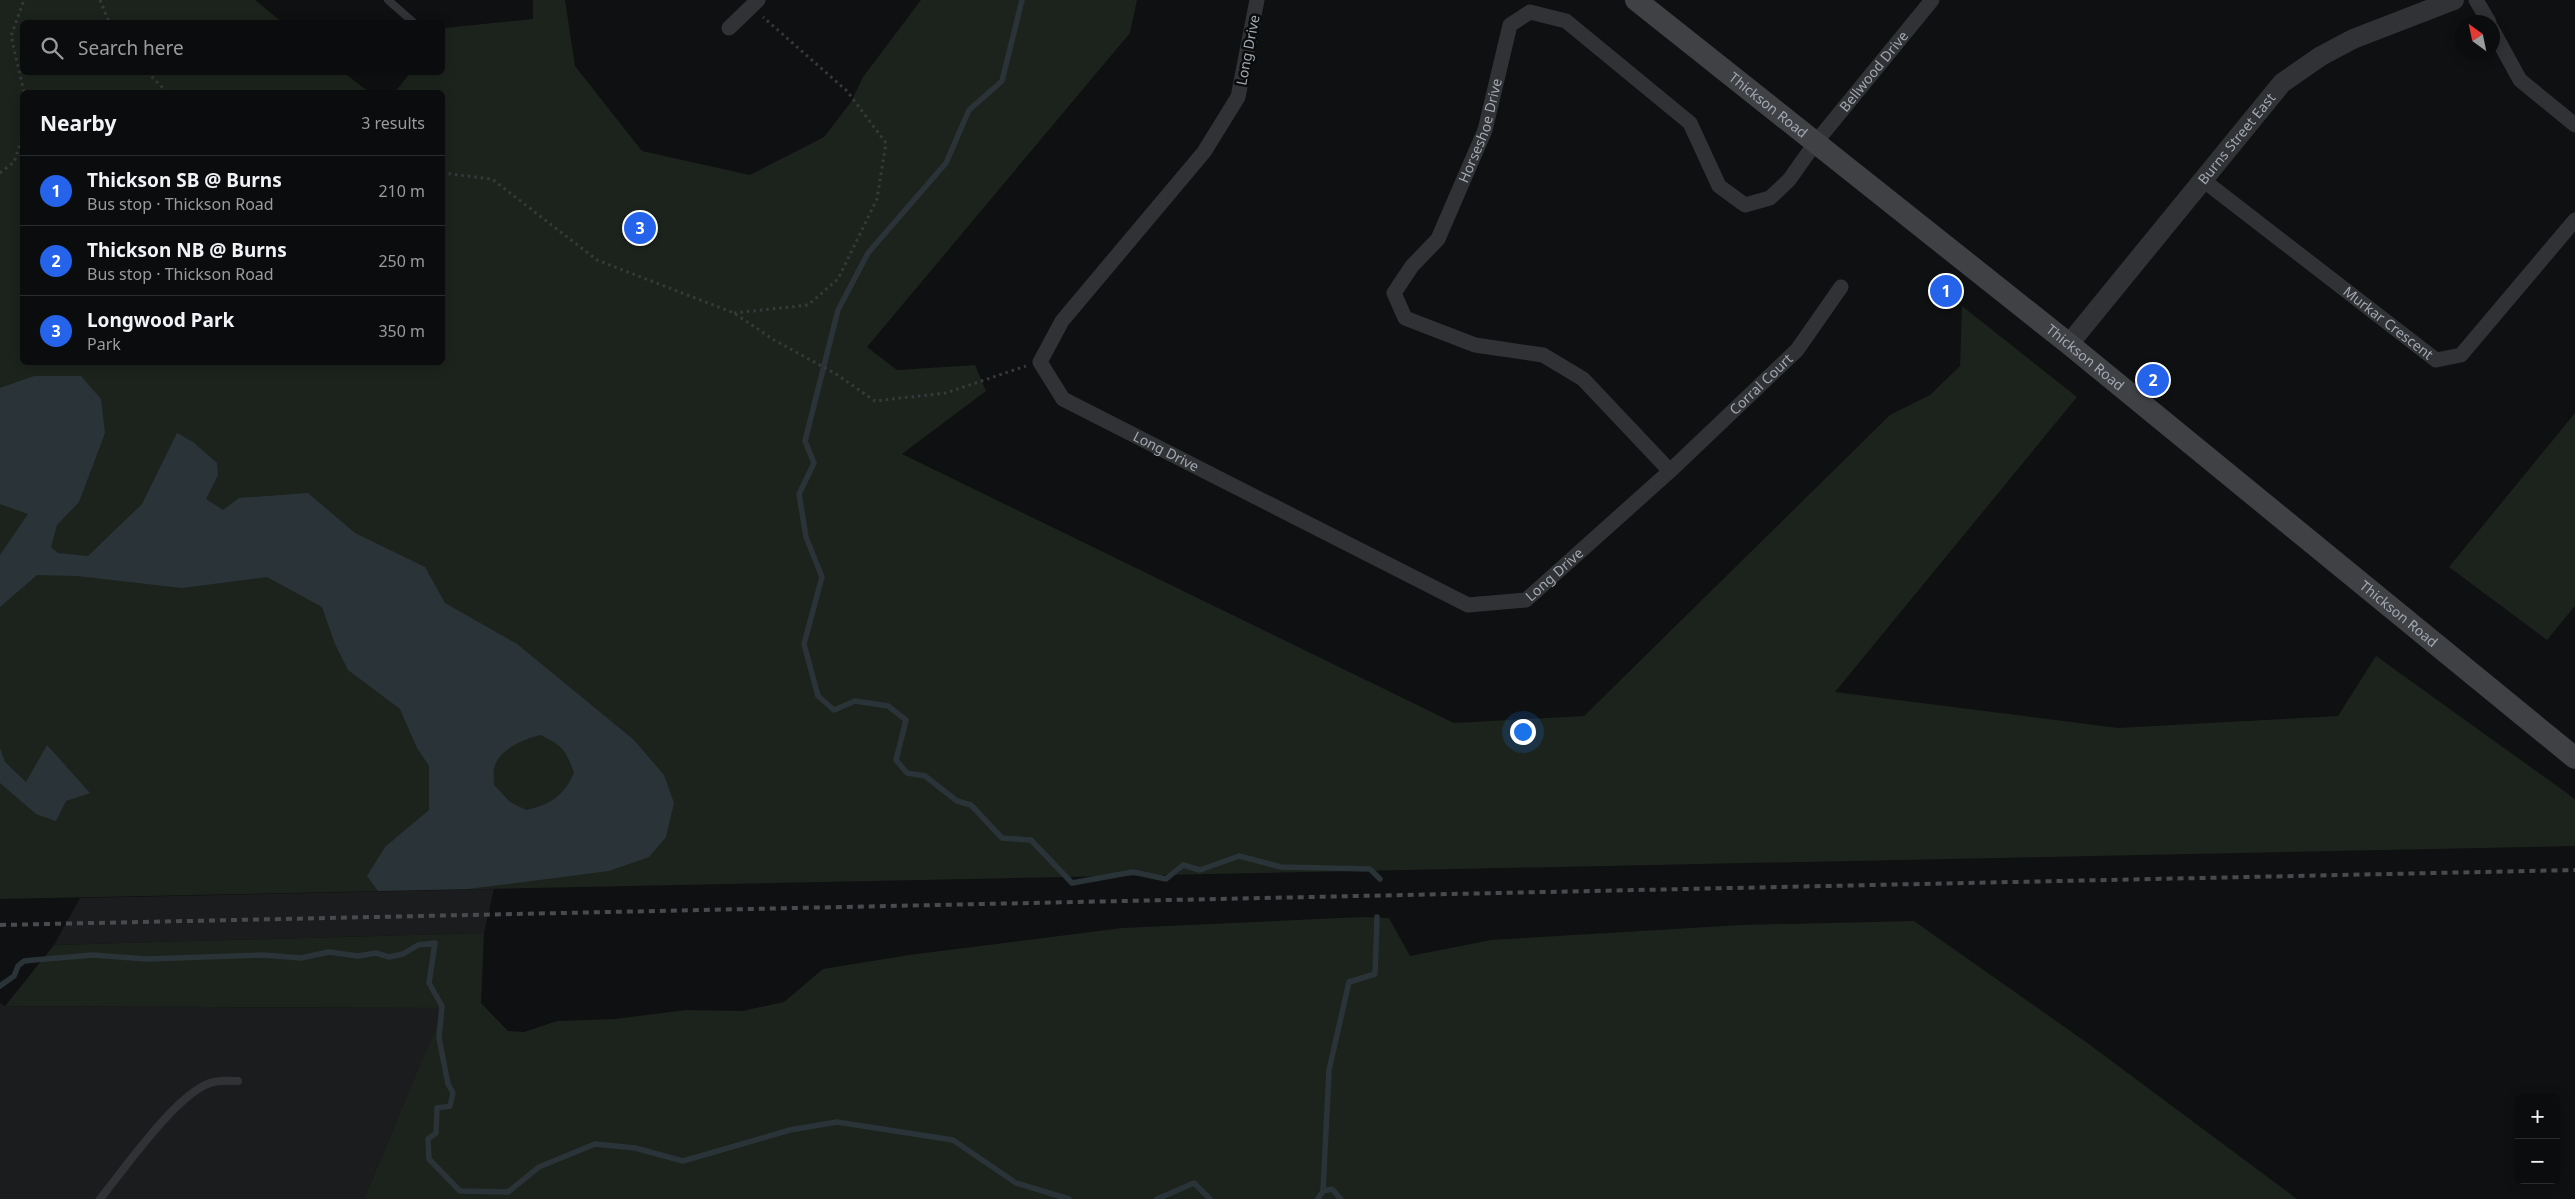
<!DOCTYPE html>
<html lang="en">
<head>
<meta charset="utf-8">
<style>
  body { margin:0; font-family:"Noto Sans",sans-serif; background:#141516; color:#f1f3f6 }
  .controls { position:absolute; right:15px; bottom:15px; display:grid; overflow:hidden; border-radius:8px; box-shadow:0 2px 12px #0003 }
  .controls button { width:45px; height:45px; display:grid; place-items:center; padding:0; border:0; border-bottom:1px solid #2b2c2e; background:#0b0c0d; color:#f1f3f6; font:25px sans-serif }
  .compass { position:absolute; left:2455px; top:15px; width:45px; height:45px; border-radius:50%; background:#0b0c0d; box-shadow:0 2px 12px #0003; rotate:327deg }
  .you { position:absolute; left:1522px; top:731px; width:18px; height:18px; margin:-12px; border:4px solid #fff; border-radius:50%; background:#1a73e8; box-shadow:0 0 0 8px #1a73e833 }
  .badge { display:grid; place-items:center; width:32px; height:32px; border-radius:50%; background:#2563eb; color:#fff; font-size:16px; font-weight:700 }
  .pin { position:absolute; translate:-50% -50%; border:2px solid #fff; box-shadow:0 1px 5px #0006 }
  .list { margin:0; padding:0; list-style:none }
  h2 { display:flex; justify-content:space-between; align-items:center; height:65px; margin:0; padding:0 20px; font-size:21px }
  h2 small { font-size:16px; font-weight:400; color:#9a9b9d }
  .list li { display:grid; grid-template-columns:32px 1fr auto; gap:15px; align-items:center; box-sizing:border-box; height:70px; padding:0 20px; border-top:1px solid #2b2c2e }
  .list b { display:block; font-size:19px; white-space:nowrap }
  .list p { margin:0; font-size:16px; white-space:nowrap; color:#9a9b9d }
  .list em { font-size:16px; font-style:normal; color:#9a9b9d }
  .icon { flex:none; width:28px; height:28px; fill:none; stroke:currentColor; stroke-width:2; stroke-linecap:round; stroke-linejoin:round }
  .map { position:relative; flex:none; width:2575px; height:1199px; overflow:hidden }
  .search { position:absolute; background:#0b0c0d; box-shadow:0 2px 12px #0003; left:20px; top:20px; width:425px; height:55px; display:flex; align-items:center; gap:12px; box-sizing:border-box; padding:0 18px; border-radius:8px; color:#9a9b9d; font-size:19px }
  .panel { position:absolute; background:#0b0c0d; box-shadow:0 2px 12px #0003; left:20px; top:90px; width:425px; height:275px; border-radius:8px }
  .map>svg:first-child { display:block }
  .built { fill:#1b1c1d }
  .green { fill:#1c231c }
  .water { fill:#2a3338; fill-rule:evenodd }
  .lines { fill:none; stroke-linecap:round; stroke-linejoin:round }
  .stream { stroke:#2a3338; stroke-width:5.5 }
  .path { stroke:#37393c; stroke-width:3; stroke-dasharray:2.5 4; stroke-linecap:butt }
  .service { stroke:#313235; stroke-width:8 }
  .minor { stroke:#313235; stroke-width:15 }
  .tertiary { stroke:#313235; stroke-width:20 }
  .secondary { stroke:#3f4145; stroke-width:22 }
  .rail { stroke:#484a4e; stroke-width:4; stroke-dasharray:6 5; stroke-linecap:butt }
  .labels { text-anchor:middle; stroke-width:5; stroke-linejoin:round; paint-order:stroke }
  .street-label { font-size:14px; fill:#a1a8b1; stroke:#0a0b0b }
</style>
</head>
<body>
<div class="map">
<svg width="2575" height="1199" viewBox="0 0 2575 1199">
  <rect width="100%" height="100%" fill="#0f1011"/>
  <g class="built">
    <polygon points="494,889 484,933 54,945 80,898"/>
    <polygon points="0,1003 5,1006 445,1008 364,1199 0,1199"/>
  </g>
  <g class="green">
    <polygon points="0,0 255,0 282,22 22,22 22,72 344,73 369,92 22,92 22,362 442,362 442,92 395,92 410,73 442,72 443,32 445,28 533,19 533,0 565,0 575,66 642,151 750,175 824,137 851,102 863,77 921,0 1137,0 1130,33 867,347 897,370 975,365 986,391 902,454 1454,723 1584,716 1890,415 1930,395 1960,366 1962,306 2077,397 1835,692 2118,728 2338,716 2376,656 2575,799 2575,846 0,899"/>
    <polygon points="2575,413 2575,606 2547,640 2449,567"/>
    <polygon points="1362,917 1389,918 1410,956 1491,940 1741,925 1914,921 2086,1042 2297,1199 364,1199 444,1008 5,1006 54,945 484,933 481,1003 508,1031 524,1032 557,1021 615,1019 686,1010 742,1011 784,1002 823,969 909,955 1122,928"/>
  </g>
  <g class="water">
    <path d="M34 376H81L101 399 105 433 79 502 57 525 51 547 58 553 88 556 142 504 177 433 193 442 217 463 218 475 206 499 223 510 239 498 308 493 355 533 425 567 445 603 517 644 634 740 664 775 674 803 666 837 649 857 609 871 468 889 378 891 367 876 385 847 429 810V766L417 748 400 709 348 670 335 644 322 607 267 577 182 588 77 576 37 575 0 607V555L28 514 0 504V388ZM540 735C562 745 566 750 574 773 563 796 552 804 526 810L510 802 494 785C494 780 493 773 494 769 497 750 524 739 540 735Z"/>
    <polygon points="47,745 90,793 66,801 56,821 36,814 0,783 0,748 5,762 26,782"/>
  </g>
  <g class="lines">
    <g class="stream">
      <polyline points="1022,0 1002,81 969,110 946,163 868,253 838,310 805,441 814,463 799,494 806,537 822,577 804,644 818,696 834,710 855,701 888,706 906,720 896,760 907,773 925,776 957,801 971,805 1002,838 1031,840 1072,883 1133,872 1166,879 1183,865 1200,870 1239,856 1281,867 1370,869 1380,879"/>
      <polyline points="0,986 14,976 18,966 24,961 34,960 93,955 146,959 263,955 301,958 329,952 358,956 376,953 389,957 403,954 418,945 435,943 429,983 442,1006 439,1038 448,1084 453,1093 450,1106 437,1108 436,1133 428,1139 429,1159 460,1191 508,1192 539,1167 595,1144 635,1148 683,1161 790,1130 837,1122 953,1140 1016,1183 1069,1199"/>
      <polyline points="1323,1191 1329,1070 1349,982 1375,974 1377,917"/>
      <polyline points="1157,1199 1194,1183 1210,1199"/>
      <polyline points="1318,1199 1323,1191 1332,1189 1341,1199"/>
    </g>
    <g class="path">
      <polyline points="100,0 109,22"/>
      <polyline points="147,72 167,92"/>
      <polyline points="24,92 11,36 24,0"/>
      <polyline points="0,173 14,162 22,139"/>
      <polyline points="442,173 492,179 597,260 734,313 774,340 836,374 875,401 946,393 1026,366"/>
      <polyline points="734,313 808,305 838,279 877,199 886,143 847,91 763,17"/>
    </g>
    <g class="service">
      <polyline points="388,0 413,22"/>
      <path d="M100 1199C123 1171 180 1088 214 1082 222 1080 230 1081 238 1081"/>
    </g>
    <g class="minor">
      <path id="s1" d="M1257 0 1238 97 1204 152 1062 321 1040 362 1063 399 1468 605 1526 600 1670 471 1797 350 1841 287"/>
      <polyline points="2476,0 2489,22"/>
      <polyline points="729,28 758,0"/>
      <polyline points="2492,29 2520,80 2575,125"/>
      <path id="s2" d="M2203 180 2436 360 2461 355 2575 220"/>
      <path id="s3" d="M1670 471 1583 379 1543 355 1475 345 1405 318 1394 293 1412 266 1438 239 1485 130 1510 25 1530 12 1566 21 1690 123 1719 186 1745 205 1770 198 1789 180 1816 142 1932 0"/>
    </g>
    <path class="tertiary" id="s4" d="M2069 344 2282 83 2321 56 2353 39 2454 0"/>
    <path class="secondary" id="s5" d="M1636 0 2069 344 2575 758"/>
    <polyline class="rail" points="0,925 2575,870"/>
  </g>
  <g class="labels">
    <g class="street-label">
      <text transform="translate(1248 50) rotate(-79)" y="5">Long Drive</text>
      <text dy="5" stroke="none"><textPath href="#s3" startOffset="1154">Bellwood Drive</textPath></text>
      <text dy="5" stroke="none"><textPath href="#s5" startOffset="169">Thickson Road</textPath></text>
      <text dy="5" stroke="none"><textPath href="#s3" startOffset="531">Horseshoe Drive</textPath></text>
      <text dy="5" stroke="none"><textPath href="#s4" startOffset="265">Burns Street East</textPath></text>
      <text dy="5" stroke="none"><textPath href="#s2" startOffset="234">Murkar Crescent</textPath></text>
      <text dy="5" stroke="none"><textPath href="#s5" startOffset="574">Thickson Road</textPath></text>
      <text dy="5" stroke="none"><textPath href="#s1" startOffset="1306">Corral Court</textPath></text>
      <text dy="5" stroke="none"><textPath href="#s1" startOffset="590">Long Drive</textPath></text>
      <text dy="5" stroke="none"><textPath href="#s1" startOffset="1025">Long Drive</textPath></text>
      <text dy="5" stroke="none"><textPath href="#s5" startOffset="979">Thickson Road</textPath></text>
    </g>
  </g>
</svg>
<div class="controls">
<button>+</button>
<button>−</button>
</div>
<svg class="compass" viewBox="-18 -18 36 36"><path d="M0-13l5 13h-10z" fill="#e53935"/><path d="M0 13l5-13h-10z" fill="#9a9b9d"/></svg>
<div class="you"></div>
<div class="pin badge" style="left:1946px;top:291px">1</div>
<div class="pin badge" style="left:2153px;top:380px">2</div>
<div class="pin badge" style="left:640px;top:228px">3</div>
<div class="search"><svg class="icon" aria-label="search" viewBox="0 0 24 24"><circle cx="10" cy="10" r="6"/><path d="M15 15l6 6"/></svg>Search here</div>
<section class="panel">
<h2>Nearby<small>3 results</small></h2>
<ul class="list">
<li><span class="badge">1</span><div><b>Thickson SB @ Burns</b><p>Bus stop · Thickson Road</p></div><em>210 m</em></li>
<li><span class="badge">2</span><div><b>Thickson NB @ Burns</b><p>Bus stop · Thickson Road</p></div><em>250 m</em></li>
<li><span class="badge">3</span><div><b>Longwood Park</b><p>Park</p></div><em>350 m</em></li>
</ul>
</section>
</div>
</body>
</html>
